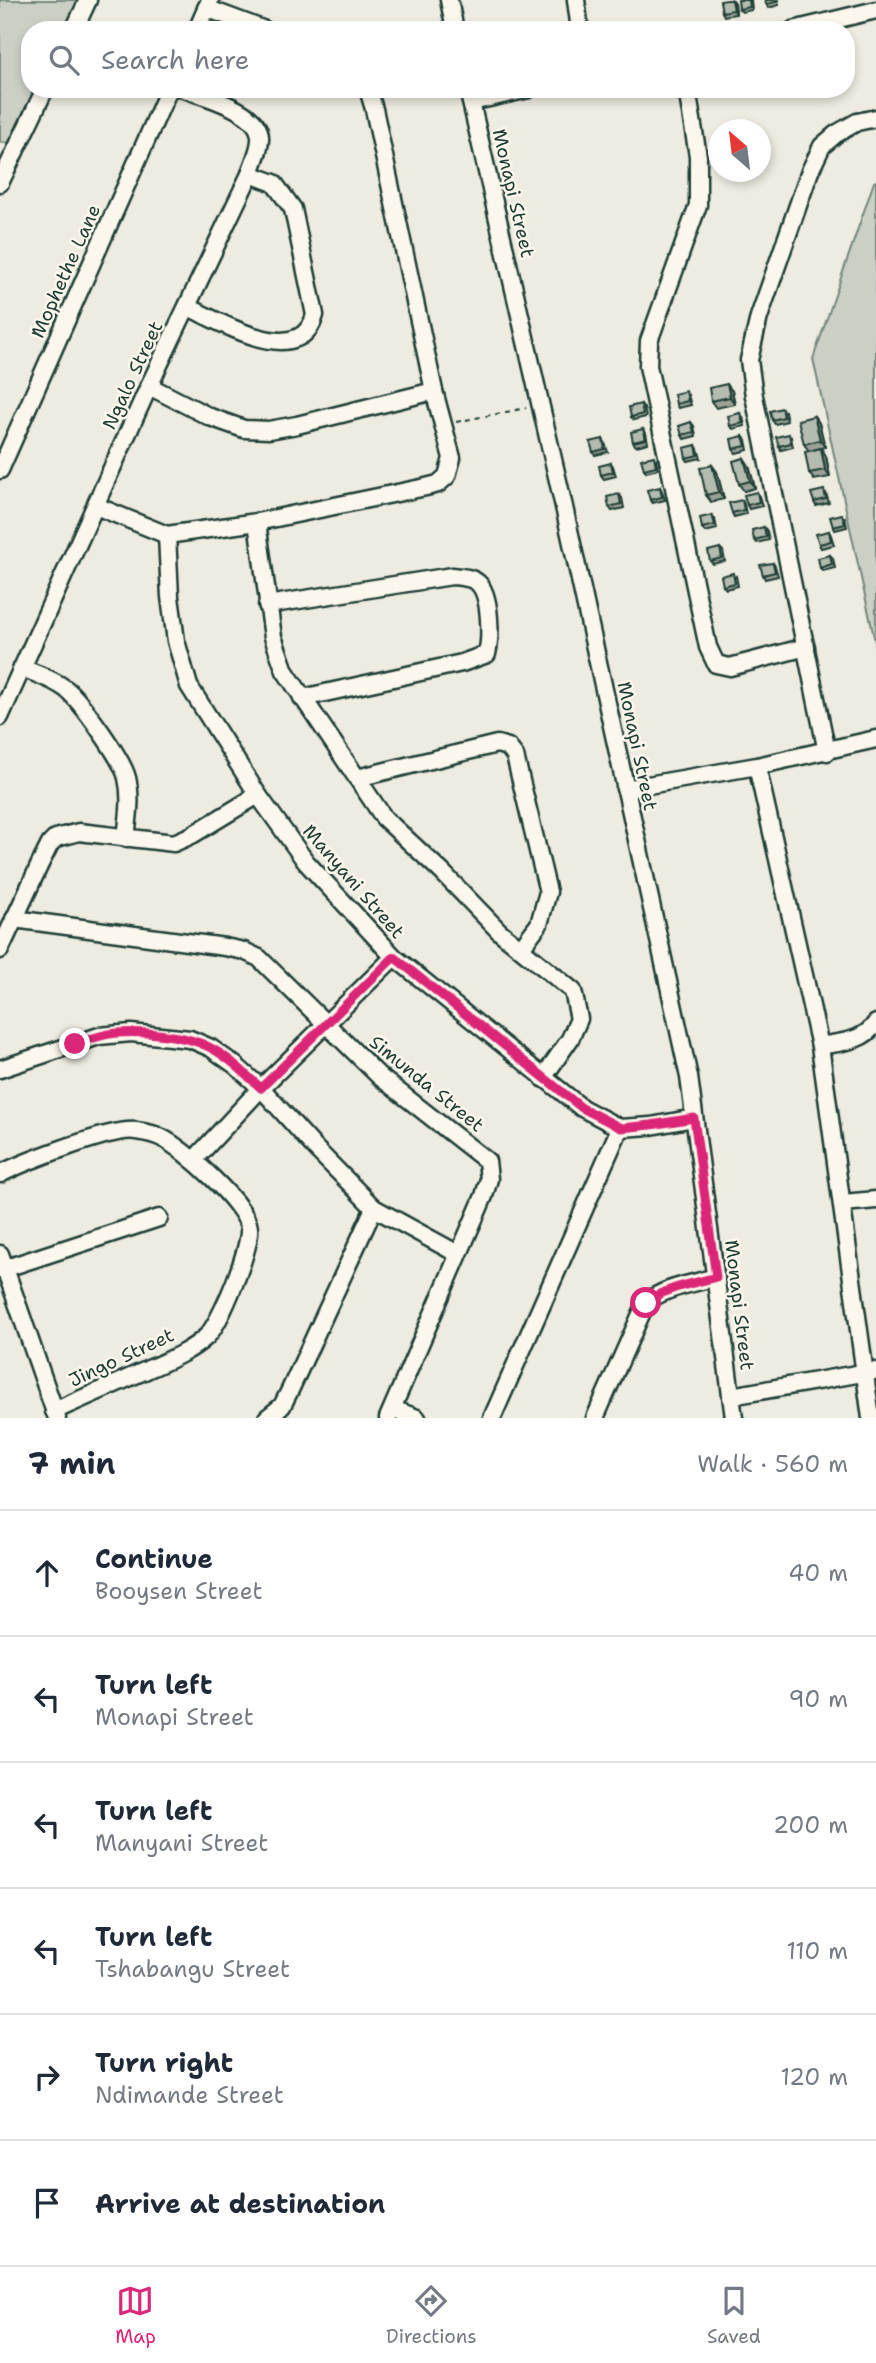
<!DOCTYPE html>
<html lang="en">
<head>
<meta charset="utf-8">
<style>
  body { margin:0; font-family:"Shantell Sans",sans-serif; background:#f6f6f7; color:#1f2937 }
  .compass { position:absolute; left:708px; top:119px; width:63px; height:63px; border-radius:50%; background:#fff; box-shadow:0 4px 10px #0003; rotate:332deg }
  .stop { position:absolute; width:21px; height:21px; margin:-16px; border:5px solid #db2777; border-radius:50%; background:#fff }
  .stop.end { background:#db2777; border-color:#fff; box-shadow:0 2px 7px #0008 }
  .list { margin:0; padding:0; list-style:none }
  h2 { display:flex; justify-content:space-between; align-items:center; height:91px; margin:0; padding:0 28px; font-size:30px }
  h2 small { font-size:23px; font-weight:400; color:#747a83 }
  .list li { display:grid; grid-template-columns:46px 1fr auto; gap:21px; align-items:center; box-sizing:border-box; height:126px; padding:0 28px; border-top:2px solid #e0e1e3 }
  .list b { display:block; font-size:26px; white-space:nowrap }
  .list p { margin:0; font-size:23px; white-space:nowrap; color:#747a83 }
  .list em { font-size:23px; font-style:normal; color:#747a83 }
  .icon { flex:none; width:38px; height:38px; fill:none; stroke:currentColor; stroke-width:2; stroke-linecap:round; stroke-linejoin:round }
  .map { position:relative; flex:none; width:876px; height:1418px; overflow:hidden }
  .search { position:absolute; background:#fff; box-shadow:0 4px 10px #0003; left:21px; right:21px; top:21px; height:77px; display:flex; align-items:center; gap:18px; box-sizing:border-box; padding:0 24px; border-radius:28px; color:#747a83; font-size:26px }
  .sheet { height:847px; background:#fff }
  nav { display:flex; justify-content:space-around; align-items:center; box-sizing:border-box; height:98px; border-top:2px solid #e0e1e3; background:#fff; font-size:19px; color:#747a83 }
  nav a { display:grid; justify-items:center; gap:4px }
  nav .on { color:#db2777 }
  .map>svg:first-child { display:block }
  .green { fill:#cbcfc4; stroke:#75867c; stroke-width:2 }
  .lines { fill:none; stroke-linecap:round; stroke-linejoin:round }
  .minor-casing { stroke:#1f3d34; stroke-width:21 }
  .path { stroke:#1f3d34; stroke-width:2; stroke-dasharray:5 5; stroke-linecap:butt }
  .minor { stroke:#fbf7ec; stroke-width:16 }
  .wall { fill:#9ba197; stroke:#1f3d34; stroke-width:2 }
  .shaded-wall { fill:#7e837b; stroke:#1f3d34; stroke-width:2 }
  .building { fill:#b4bbb0; stroke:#1f3d34; stroke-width:2 }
  .route { stroke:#db2777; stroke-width:9 }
  .labels { text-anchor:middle; stroke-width:5; stroke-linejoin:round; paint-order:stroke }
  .street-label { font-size:19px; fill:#1f3d34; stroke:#fbf7ec }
</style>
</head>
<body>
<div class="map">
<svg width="876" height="1418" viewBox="0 0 876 1418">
  <rect width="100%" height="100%" fill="#eeece1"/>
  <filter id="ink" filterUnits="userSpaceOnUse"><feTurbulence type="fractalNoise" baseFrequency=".0143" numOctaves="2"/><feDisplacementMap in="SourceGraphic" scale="14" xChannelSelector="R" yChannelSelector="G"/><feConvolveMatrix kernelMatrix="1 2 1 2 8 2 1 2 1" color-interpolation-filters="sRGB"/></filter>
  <g filter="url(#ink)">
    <g class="green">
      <polygon points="0,0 79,0 64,30 30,30 30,89 35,89 12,136 9,142 2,143 0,142"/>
      <polygon points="876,181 876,646 813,359 874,182"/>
    </g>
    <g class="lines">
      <g class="minor-casing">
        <g id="minor">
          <polyline points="449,0 455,30"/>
          <polyline points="576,0 580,30"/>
          <polyline points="206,8 265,30"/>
          <polyline points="74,30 88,0"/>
          <polyline points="197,30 210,0"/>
          <polyline points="793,30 876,10"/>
          <polyline points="468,89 564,507 689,1077 734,1418"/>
          <polyline points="687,89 698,156 698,205 649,341 648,366 708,647 716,664 730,667 806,647"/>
          <polyline points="471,102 529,89"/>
          <polyline points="0,183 45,89"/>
          <path d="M188 307C219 321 300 371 315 315L293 209 274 183 250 174"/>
          <polyline points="149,386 210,417 244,429 269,430 297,425 434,391"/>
          <polyline points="0,470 169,89"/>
          <polyline points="96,506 167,535 257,522 426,487 438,484 447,476 452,458 434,391 374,109 368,89"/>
          <polyline points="257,522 273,637 285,671 357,778 384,818 442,872 500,932 573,991 579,1019 570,1039 543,1078"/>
          <polyline points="167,535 170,597 176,641 189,686 258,795 306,862 394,957 582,1108 620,1128 651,1126 694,1118"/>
          <path d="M267 605 452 576C461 577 471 577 478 583 491 595 491 638 487 654L462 663 302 698"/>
          <path d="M22 668C37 674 53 679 66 689 81 701 123 760 127 778 132 798 128 819 126 838"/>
          <path d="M0 717 149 386 250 174C253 163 261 148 260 137 259 110 205 97 184 89"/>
          <polyline points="827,752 754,396 749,360 759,317 810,171 822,146 836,134 857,122 876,118"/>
          <polyline points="757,766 820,1046 871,1418"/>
          <polyline points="357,778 497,744 508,747 515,756 548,892 539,924 521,948"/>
          <polyline points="625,789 757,766 876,739"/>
          <polyline points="14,919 225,947 244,951 259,958 380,1077 487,1161 489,1179 484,1196 388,1418"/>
          <polyline points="0,950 40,864 50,844 56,838 79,832 174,843 192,835 258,795"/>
          <path d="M820 1046C841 1042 863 1042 876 1023"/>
          <polyline points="0,1069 99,1036 131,1033 190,1039 211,1048 235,1065 261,1088 316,1149 374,1208 458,1254"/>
          <polyline points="194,1160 261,1088 394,957"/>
          <path d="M0 1174C24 1162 113 1127 136 1131 144 1132 155 1134 162 1138 183 1148 247 1205 249 1228 251 1248 221 1322 207 1336 189 1353 164 1362 142 1372 113 1385 83 1398 54 1411"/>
          <polyline points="843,1203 876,1200"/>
          <polyline points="0,1254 57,1418"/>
          <polyline points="0,1270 159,1218"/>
          <polyline points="731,1396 874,1371"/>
          <polyline points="393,1409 417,1418"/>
          <polyline points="267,1418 282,1406 290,1390 374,1208"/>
          <polyline points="492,1418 620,1128"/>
          <path d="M595 1418 646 1303C664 1287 693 1284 716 1277"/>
        </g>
      </g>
      <polyline class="path" points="456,422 526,408"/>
      <use href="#minor" class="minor"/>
    </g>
    <g class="wall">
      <polygon points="733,0 735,3 736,14 724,16 722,12"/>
      <polygon points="751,0 752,10 742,12 739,9"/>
      <polygon points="765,0 778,0 779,5 768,8"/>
      <polygon points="732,391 735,404 716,408 711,401"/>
      <polygon points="688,395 691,405 678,408 676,404"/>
      <polygon points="641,404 644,408 646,417 634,420 631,417"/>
      <polygon points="785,411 787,421 775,424 772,420"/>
      <polygon points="740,413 743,417 745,426 733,429 730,426"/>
      <polygon points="814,416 819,423 825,447 809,451 826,456 830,477 814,480 809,473 809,451 804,444"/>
      <polygon points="691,422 694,426 696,436 684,439 682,435"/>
      <polygon points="643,429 646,433 648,443 636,446 633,442"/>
      <polygon points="743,436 746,440 748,450 736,453 733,449"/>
      <polygon points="791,437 793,447 781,450 779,446"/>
      <polygon points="603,439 605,443 608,452 595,455 593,452"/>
      <polygon points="696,445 698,449 701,458 688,461 686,458"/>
      <polygon points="744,458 749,466 755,488 744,491 739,484"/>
      <polygon points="656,459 658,469 646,472 644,469"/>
      <polygon points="611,463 613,466 616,476 604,479 601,475"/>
      <polygon points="712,465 717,472 724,499 711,502 706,495"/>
      <polygon points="660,487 662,491 665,500 652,503 650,500"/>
      <polygon points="757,492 759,496 762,506 749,509 747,505"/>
      <polygon points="826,493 829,503 816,506 814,502"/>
      <polygon points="619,494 622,498 624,508 612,511 609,507"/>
      <polygon points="742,500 744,504 746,514 734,517 732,513"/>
      <polygon points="712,515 715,519 717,529 705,532 702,528"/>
      <polygon points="845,517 847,527 835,530 833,527"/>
      <polygon points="764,527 767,531 769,540 757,543 754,540"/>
      <polygon points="829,531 831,535 834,545 821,548 819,544"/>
      <polygon points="720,548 723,551 725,561 713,564 710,561"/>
      <polygon points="830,555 833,558 835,568 823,571 820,568"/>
      <polygon points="773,563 775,566 778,576 765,579 763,575"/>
      <polygon points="736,576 738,586 726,589 723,586"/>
    </g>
    <g class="shaded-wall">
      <polygon points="732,0 735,3 736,14 734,10"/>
      <polygon points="727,384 732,391 735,404 730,397"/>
      <polygon points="814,416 819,423 825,447 820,440"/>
      <polygon points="821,448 826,456 830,477 825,470"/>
      <polygon points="744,458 749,466 755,488 750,481"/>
      <polygon points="712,465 717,472 724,499 719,492"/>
    </g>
    <g class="building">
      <polygon points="727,0 732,0 734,10 722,12 720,1"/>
      <polygon points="738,0 749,0 750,7 739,9"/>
      <polygon points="765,0 776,0 776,2 766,4"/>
      <polygon points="727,384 730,397 711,401 709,388"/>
      <polygon points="686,391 688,401 676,404 674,394"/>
      <polygon points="641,404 643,414 631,417 629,407"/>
      <polygon points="782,408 784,417 772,420 770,411"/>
      <polygon points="740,413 743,423 730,426 728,416"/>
      <polygon points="814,416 820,440 804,444 798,420"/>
      <polygon points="691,422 694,432 682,435 679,426"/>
      <polygon points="643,429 646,439 633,442 631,432"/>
      <polygon points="789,434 791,443 779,446 776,437"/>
      <polygon points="743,436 746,446 733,449 731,439"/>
      <polygon points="603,439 605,449 593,452 590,442"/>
      <polygon points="696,445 698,455 686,458 684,448"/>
      <polygon points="821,448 825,470 809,473 805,452"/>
      <polygon points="654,456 656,466 644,469 641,459"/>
      <polygon points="744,458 750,481 739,484 733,461"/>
      <polygon points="611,463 613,472 601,475 599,466"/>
      <polygon points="712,465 719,492 706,495 700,468"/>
      <polygon points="660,487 662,497 650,500 647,490"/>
      <polygon points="824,490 826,499 814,502 811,493"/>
      <polygon points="757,492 759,502 747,505 744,495"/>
      <polygon points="619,494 621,504 609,507 607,497"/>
      <polygon points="742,500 744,510 732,513 729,503"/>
      <polygon points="842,514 845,524 833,527 830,517"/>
      <polygon points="712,515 715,525 702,528 700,518"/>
      <polygon points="764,527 766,537 754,540 752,530"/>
      <polygon points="829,531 831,541 819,544 816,534"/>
      <polygon points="720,548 722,558 710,561 708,551"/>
      <polygon points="830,555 832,564 820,568 818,558"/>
      <polygon points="773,563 775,572 763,575 760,565"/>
      <polygon points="733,573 735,583 723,586 721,576"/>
    </g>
  </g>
  <g class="lines" filter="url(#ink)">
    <path class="route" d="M75 1044C89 1039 103 1034 117 1033 144 1031 186 1035 209 1047 229 1057 245 1074 261 1088L394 957 582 1108 621 1128 651 1125 694 1118 716 1277C693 1284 665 1287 646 1303"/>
  </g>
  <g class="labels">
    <g class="street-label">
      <text transform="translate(514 193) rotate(77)" y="7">Monapi Street</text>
      <text transform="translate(65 271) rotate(-66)" y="7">Mophethe Lane</text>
      <text transform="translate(132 375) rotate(-65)" y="7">Ngalo Street</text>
      <text transform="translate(638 746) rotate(78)" y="7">Monapi Street</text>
      <text transform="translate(354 881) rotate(49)" y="7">Manyani Street</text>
      <text transform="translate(427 1083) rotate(39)" y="7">Simunda Street</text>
      <text transform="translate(740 1305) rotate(83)" y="7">Monapi Street</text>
      <text transform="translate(121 1357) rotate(-25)" y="7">Jingo Street</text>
    </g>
  </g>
</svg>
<svg class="compass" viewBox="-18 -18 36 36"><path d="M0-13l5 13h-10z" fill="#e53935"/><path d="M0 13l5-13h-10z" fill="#747a83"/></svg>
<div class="stop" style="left:646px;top:1303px"></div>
<div class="stop end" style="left:75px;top:1044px"></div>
<div class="search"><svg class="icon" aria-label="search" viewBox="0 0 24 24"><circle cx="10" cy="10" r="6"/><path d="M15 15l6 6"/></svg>Search here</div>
</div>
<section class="sheet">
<h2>7 min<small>Walk · 560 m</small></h2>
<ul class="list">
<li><svg class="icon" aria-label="ahead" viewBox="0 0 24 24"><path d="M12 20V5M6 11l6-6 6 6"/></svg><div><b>Continue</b><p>Booysen Street</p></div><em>40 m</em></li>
<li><svg class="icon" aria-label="left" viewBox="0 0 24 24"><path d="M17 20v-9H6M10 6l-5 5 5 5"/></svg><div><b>Turn left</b><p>Monapi Street</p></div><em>90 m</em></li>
<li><svg class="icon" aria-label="left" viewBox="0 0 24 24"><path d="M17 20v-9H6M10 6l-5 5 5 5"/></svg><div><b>Turn left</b><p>Manyani Street</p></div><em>200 m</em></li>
<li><svg class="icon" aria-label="left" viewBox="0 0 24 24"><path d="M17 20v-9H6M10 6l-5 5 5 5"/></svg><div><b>Turn left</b><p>Tshabangu Street</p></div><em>110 m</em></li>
<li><svg class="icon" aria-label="right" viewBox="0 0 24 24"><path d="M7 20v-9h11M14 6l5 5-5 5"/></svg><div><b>Turn right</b><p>Ndimande Street</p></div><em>120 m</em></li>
<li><svg class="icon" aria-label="arrive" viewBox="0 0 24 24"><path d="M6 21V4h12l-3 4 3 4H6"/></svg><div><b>Arrive at destination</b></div></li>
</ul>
</section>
<nav>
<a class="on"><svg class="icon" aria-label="map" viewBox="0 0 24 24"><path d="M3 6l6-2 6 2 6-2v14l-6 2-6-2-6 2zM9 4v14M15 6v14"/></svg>Map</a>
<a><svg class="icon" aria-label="directions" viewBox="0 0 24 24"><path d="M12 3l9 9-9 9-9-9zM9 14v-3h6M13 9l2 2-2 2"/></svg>Directions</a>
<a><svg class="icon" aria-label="saved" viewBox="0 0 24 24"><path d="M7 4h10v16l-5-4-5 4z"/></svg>Saved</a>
</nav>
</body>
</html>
